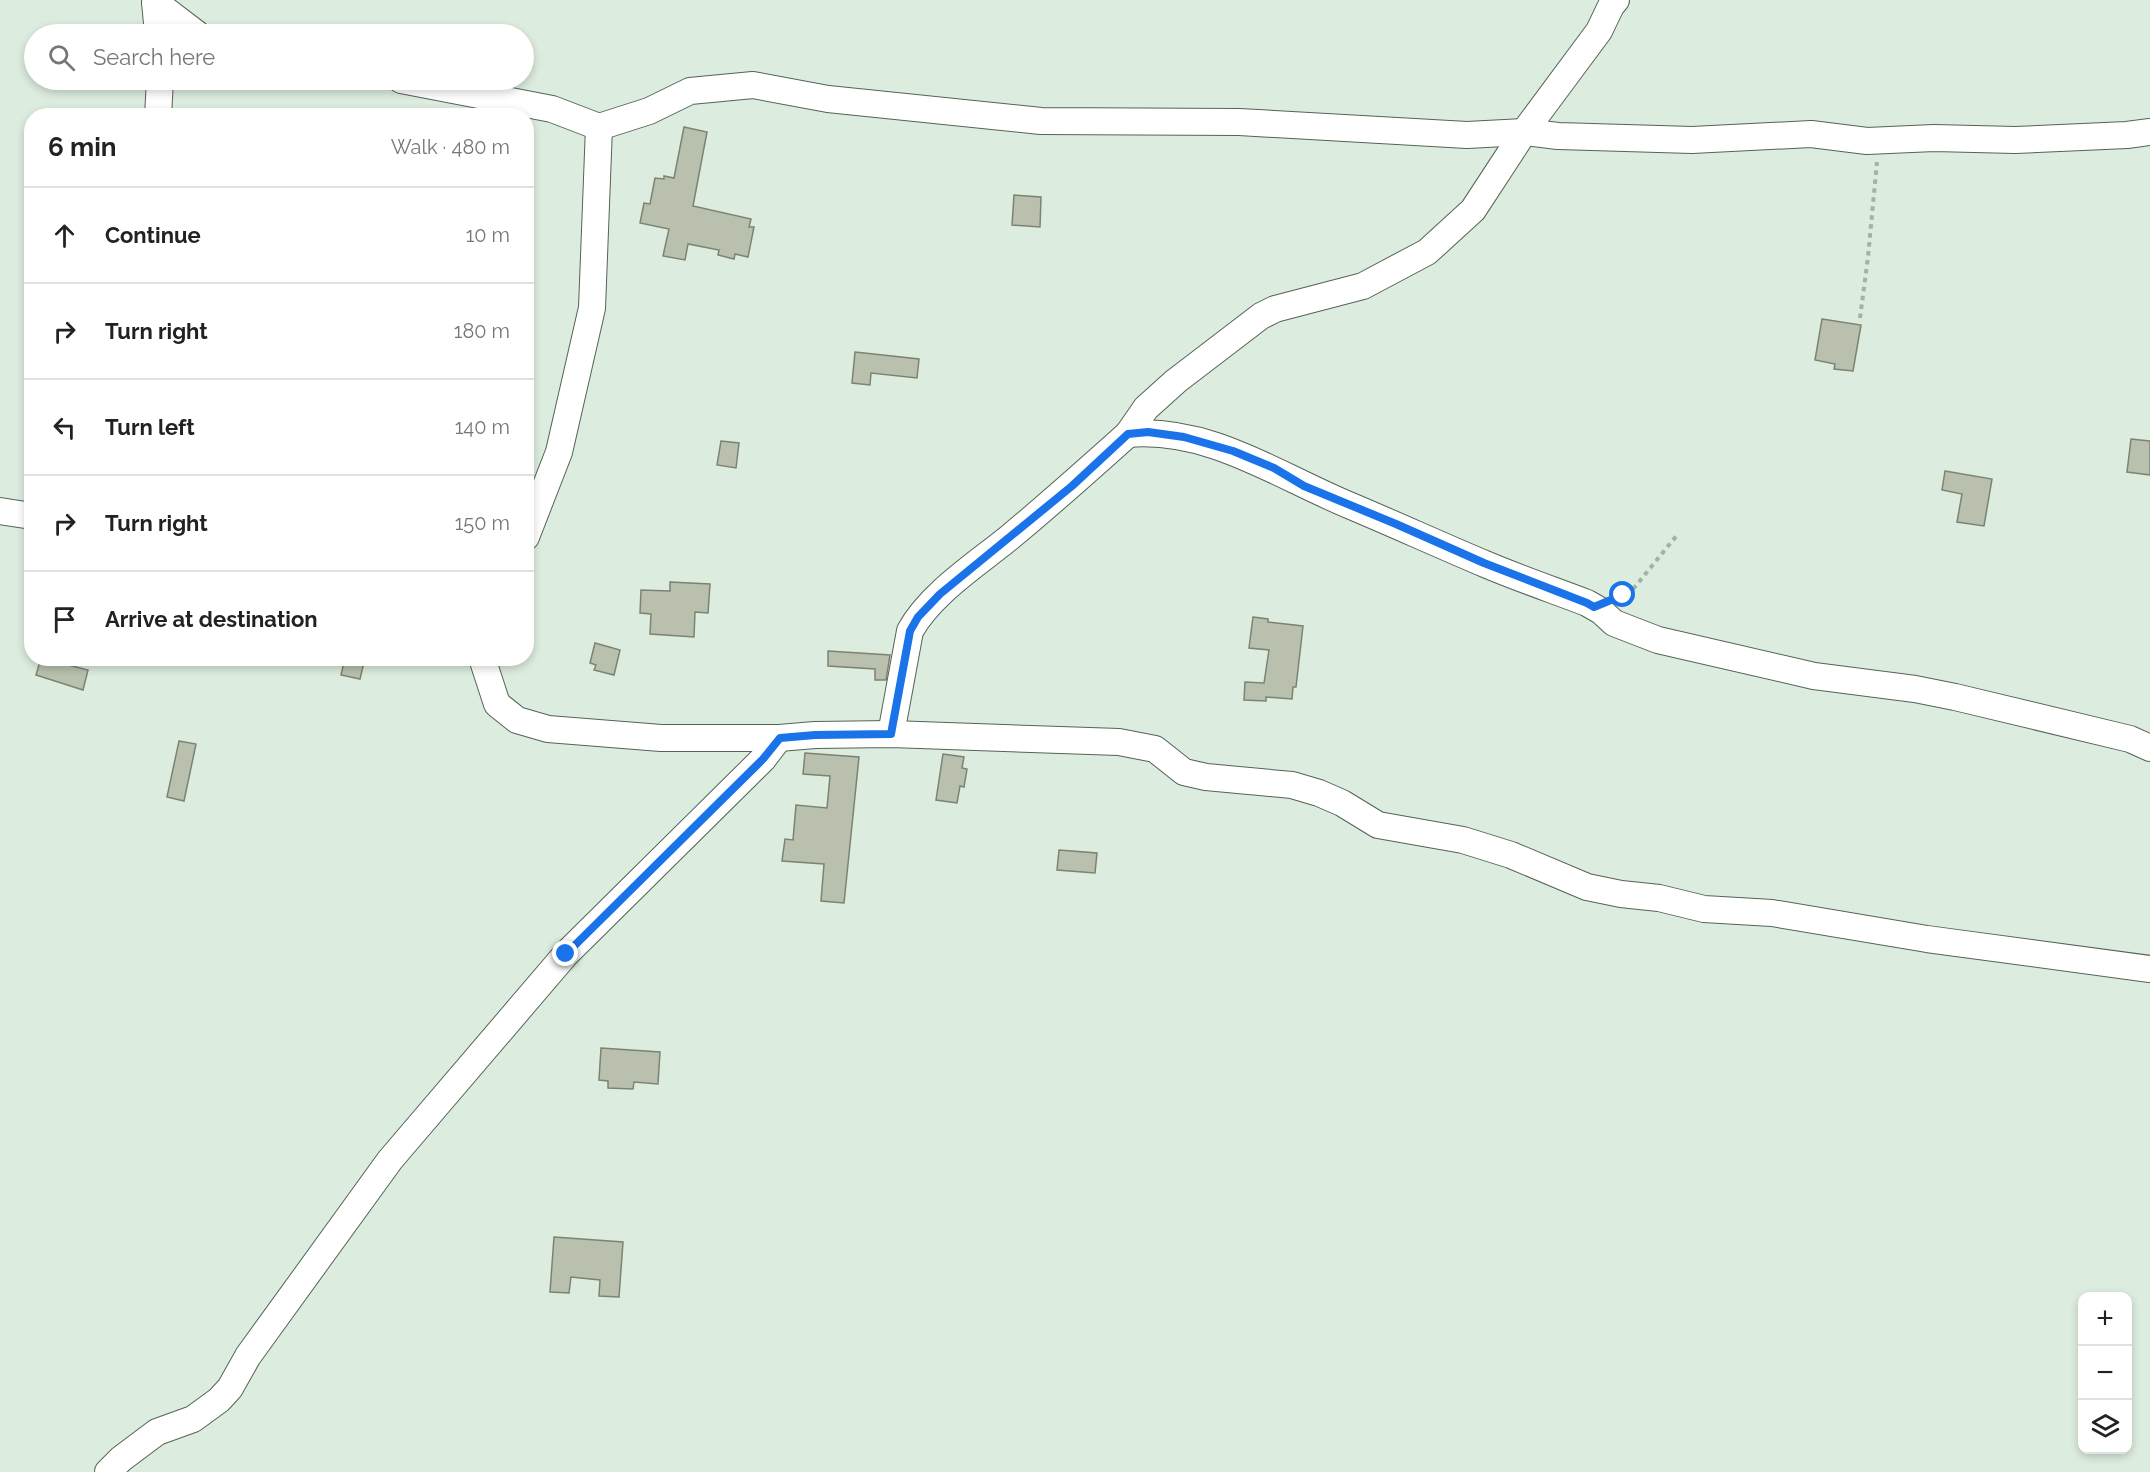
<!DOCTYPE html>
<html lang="en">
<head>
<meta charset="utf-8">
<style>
  body { margin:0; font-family:Raleway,sans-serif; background:#f2f2f2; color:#222 }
  .controls { position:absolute; right:18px; bottom:18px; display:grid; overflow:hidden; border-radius:12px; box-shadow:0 3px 9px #0003 }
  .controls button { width:54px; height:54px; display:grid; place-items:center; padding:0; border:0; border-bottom:2px solid #e0e0e0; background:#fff; color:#222; font:30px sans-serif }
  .stop { position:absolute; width:18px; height:18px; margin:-14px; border:4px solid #1a73e8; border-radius:50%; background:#fff }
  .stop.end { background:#1a73e8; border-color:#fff; box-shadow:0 2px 6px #0008 }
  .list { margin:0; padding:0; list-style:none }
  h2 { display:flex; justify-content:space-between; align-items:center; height:78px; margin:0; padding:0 24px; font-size:26px }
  h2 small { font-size:20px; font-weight:400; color:#767676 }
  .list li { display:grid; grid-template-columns:39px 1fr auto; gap:18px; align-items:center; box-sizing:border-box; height:96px; padding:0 24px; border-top:2px solid #e0e0e0 }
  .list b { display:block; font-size:22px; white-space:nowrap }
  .list em { font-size:20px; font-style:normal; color:#767676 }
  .icon { flex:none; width:33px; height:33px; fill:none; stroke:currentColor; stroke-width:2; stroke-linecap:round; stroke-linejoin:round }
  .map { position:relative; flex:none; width:2150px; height:1472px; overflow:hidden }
  .search { position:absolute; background:#fff; box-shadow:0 3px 9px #0003; left:24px; top:24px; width:510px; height:66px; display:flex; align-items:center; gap:15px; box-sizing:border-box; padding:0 21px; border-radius:33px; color:#767676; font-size:22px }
  .panel { position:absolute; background:#fff; box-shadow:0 3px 9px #0003; left:24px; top:108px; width:510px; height:558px; border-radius:24px }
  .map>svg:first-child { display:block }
  .building { fill:#b9c0ae; stroke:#7d8373; stroke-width:1.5 }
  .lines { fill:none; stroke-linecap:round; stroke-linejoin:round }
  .minor-casing { stroke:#556357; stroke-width:28 }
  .path { stroke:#a4b1a5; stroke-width:4; stroke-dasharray:4.5 4.5; stroke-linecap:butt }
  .minor { stroke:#fff; stroke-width:26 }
  .route { stroke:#1a73e8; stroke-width:8 }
</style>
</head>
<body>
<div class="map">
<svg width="2150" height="1472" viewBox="0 0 2150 1472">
  <rect width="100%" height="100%" fill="#dcecde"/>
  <g class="building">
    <polygon points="684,127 707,132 693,206 751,219 749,227 754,227 748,257 735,254 734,259 718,255 719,250 688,244 685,260 663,256 669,229 640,223 644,203 650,204 655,178 664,179 664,176 674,178"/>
    <polygon points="1014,195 1041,197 1040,227 1012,225"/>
    <polygon points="1822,319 1861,325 1853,371 1834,369 1835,364 1815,360"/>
    <polygon points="855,352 919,359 917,378 871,373 870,385 852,383"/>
    <polygon points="2131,439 2150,441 2150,475 2127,472"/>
    <polygon points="721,441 739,443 736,468 717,465"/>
    <polygon points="1945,471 1992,479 1984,526 1957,522 1962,494 1942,490"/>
    <polygon points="670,582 710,584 708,613 695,612 694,637 650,634 651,614 640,613 641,590 670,591"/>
    <polygon points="1253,617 1268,619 1268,622 1303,626 1296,687 1293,687 1292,699 1266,697 1266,701 1244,700 1245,682 1264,683 1269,650 1249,648"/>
    <polygon points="595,643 620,650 614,675 594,670 596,665 590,663"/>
    <polygon points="828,651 890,655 886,680 875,680 875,669 828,666"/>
    <polygon points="41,658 88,670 83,690 36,675"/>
    <polygon points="345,658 365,658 360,679 341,675"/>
    <polygon points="179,741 196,744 184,801 167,797"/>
    <polygon points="805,753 859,757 844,903 821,901 824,864 782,861 785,839 793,840 796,805 827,808 830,776 803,774"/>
    <polygon points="943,754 964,757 962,768 967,769 964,787 960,786 957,803 936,800"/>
    <polygon points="1059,850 1097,853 1095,873 1057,870"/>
    <polygon points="601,1048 660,1052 658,1084 634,1082 633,1089 608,1088 608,1081 599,1080"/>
    <polygon points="554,1237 623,1242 619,1297 599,1296 600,1280 571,1277 569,1293 550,1292"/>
  </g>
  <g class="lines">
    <g class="minor-casing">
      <g id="minor">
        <path d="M1616 0 1611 6 1599 31 1524 132 1473 210 1427 252 1363 286 1275 309 1261 316 1176 381 1146 408 1128 434C1210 427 1278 476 1351 506 1396 525 1440 545 1485 564 1518 578 1553 590 1587 603L1601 611 1614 623 1658 640 1814 676 1915 689 1955 697 2130 739 2150 748"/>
        <polyline points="155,2 197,34"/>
        <polyline points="155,2 158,34"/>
        <polyline points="401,80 552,109 599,127 649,111 690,91 753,85 828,99 1041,121 1239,122 1467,135 1524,132 1558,136 1692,140 1811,134 1867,141 1934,138 2015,140 2127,135 2150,132"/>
        <polyline points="158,116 160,80"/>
        <polyline points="0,511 32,516"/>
        <polyline points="526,537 559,452 592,308 599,127"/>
        <polyline points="482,658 497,704 517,720 548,729 661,738 779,738 815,735 891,734 1119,742 1155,749 1184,772 1206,777 1292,785 1319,793 1342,803 1378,825 1463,840 1511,855 1587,887 1621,894 1659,898 1704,909 1772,913 1927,939 2150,969"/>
        <path d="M891 734 910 631C930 594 977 564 1010 537 1050 504 1089 469 1128 434"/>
        <polyline points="108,1472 121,1459 157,1432 193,1419 219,1400 230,1388 248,1356 390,1160 566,954 763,759 779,738"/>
      </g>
    </g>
    <g class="path">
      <polyline points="1860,318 1868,257 1877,162"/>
      <polyline points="1617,597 1634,588 1678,534"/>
    </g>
    <use href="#minor" class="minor"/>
  </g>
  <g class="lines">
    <polyline class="route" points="566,954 763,759 780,738 815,735 891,734 910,631 918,617 940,594 1072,486 1128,434 1148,432 1184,437 1233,451 1274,468 1304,486 1396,524 1484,563 1587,603 1594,607 1623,595"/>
  </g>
</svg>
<div class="controls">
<button>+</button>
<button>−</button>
<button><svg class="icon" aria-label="layers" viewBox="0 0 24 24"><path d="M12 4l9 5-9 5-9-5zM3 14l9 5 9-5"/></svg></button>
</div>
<div class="stop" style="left:1623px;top:595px"></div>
<div class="stop end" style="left:566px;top:954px"></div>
<div class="search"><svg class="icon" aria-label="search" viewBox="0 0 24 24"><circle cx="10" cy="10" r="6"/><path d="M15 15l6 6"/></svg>Search here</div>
<section class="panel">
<h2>6 min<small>Walk · 480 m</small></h2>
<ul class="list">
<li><svg class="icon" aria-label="ahead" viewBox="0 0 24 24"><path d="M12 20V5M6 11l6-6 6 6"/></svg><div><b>Continue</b></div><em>10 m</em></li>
<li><svg class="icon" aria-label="right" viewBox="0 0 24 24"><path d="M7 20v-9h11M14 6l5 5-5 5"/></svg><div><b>Turn right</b></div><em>180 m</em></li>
<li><svg class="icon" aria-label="left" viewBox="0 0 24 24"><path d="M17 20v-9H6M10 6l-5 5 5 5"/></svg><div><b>Turn left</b></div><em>140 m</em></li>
<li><svg class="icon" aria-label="right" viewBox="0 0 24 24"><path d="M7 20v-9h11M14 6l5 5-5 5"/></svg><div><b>Turn right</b></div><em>150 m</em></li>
<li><svg class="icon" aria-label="arrive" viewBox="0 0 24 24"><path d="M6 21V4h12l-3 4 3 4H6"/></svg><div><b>Arrive at destination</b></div></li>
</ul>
</section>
</div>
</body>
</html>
